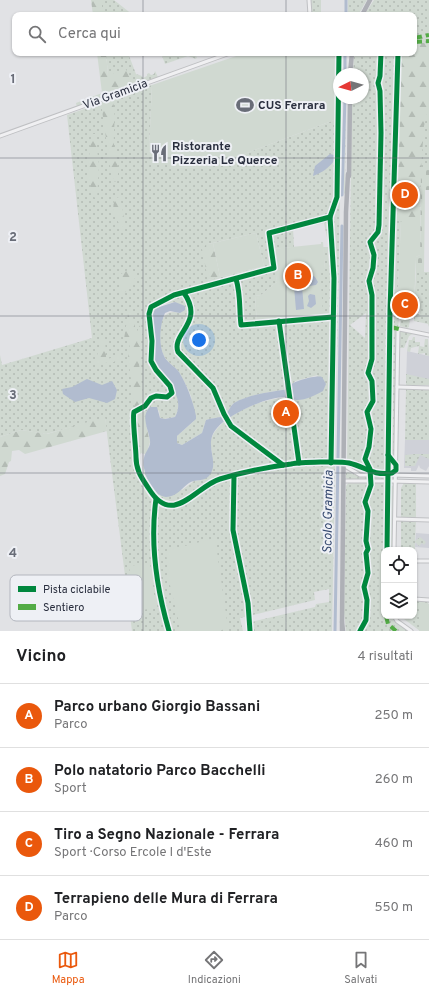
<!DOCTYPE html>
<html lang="it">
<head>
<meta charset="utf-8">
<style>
  body { margin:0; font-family:Overpass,sans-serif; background:#f6f6f6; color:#202124 }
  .controls { position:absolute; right:12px; bottom:12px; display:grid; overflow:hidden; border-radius:8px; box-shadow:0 1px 3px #0004 }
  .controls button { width:36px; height:36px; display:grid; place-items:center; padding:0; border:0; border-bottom:1px solid #e0e0e0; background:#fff; color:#202124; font:20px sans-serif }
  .compass { position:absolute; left:333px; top:68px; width:36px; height:36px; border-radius:50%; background:#fff; box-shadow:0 1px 3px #0004; rotate:265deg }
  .you { position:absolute; left:199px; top:340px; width:14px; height:14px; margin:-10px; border:3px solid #fff; border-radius:50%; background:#1a73e8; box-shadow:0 0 0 6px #1a73e833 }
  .badge { display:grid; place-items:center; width:26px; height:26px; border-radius:50%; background:#ea580c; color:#fff; font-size:13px; font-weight:700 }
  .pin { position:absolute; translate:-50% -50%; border:2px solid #fff; box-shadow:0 1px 4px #0006 }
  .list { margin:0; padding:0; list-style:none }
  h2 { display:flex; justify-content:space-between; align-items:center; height:52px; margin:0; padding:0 16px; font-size:17px }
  h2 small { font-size:13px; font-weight:400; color:#757577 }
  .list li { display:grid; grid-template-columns:26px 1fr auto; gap:12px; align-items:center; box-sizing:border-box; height:64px; padding:0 16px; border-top:1px solid #e0e0e0 }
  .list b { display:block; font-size:15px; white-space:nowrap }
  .list p { margin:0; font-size:13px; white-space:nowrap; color:#757577 }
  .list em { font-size:13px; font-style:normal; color:#757577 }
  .icon { flex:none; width:22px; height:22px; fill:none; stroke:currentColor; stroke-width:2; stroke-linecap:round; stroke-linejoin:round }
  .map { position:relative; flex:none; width:429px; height:631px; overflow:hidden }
  .search { position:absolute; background:#fff; box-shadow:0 1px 3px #0004; left:12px; right:12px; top:12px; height:44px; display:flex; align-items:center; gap:10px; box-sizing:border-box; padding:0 14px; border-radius:8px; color:#757577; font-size:15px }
  .sheet { height:308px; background:#fff }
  nav { display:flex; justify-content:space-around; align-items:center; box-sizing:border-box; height:56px; border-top:1px solid #e0e0e0; background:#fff; font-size:11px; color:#757577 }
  nav a { display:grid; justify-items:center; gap:2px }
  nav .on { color:#ea580c }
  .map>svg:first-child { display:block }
  .built { fill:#cfd1d8 }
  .green { fill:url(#green-dots); fill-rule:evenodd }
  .forest { fill:url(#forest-firs) }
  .cemetery { fill:url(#cemetery-stones) }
  .pitch { fill:#d0d9d1 }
  .water { fill:#b1bccf }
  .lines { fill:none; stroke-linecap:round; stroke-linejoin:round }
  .canal { stroke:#b1bccf; stroke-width:3 }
  .street-casing { stroke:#bfc0c3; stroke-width:5 }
  .street { stroke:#f0f0f2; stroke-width:3 }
  .secondary { stroke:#aeb0b6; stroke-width:4.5 }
  .quiet { stroke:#53ab46; stroke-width:4; stroke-dasharray:8 4; stroke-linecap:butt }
  .cycleway-casing { stroke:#eef0f5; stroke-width:8 }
  .cycleway { stroke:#00873e; stroke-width:5 }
  .grid { fill:none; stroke:#696d78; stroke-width:1; stroke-opacity:0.55 }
  .labels { text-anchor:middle; stroke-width:4; stroke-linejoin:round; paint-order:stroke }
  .street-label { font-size:12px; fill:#292e3e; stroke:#eef0f5 }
  .poi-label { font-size:12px; font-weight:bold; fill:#292e3e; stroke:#eef0f5; text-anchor:start }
  .water-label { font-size:13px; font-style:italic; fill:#35496f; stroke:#eef0f5 }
  .key { fill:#eef0f5; stroke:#b3b6be; stroke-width:1 }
  .key-label { font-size:11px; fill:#292e3e }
  .grid-label { font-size:13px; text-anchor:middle; font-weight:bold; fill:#696d78; stroke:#eef0f5; stroke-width:4; stroke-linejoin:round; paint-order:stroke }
</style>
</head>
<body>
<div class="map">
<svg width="429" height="631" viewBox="0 0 429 631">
  <defs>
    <pattern id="green-dots" width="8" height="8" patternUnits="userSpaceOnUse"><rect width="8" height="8" fill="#d0d9d1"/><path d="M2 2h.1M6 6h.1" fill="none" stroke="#b3bbb4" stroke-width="1.8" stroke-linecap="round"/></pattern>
    <pattern id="forest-firs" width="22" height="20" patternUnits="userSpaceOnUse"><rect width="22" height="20" fill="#d0d9d1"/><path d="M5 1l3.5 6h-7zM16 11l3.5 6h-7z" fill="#b3bbb4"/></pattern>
    <pattern id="cemetery-stones" width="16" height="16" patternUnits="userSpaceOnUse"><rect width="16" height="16" fill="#d0d9d1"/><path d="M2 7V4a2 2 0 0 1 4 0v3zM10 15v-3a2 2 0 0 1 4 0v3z" fill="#b3bbb4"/></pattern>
  </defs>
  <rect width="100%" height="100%" fill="#e1e2e5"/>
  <g class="built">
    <polygon points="407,351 429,356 429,383 406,383"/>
    <polygon points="405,440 429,440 429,466 426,471 420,468 419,465 416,471 411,471 411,468 404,468"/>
    <polygon points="416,533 429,534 429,548 415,547"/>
  </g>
  <g class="green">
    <polygon points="102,0 114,0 133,15 102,15"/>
    <polygon points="311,0 321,0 321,15 312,15"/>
    <polygon points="348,0 367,0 358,15 348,15"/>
    <path d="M374 0H429V169H421L420 222H401L397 308 400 312 398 327 396 329 394 471 376 472V474L361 473 349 468 347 461 352 98H363V74H353L354 53H414V15H364ZM366 313 365 338 350 325Z"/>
    <polygon points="106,53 128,53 136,74 142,76 143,78 147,76 147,74 149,73 151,75 154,74 155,71 158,77 133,87 108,75"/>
    <polygon points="161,53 188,53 197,57 196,59 188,56 165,64"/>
    <path d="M152 85 149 151 158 160 168 161V167L207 168 337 119 335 201 340 195 332 631H249L247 623 315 607 316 604 329 602V589L314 592 315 600 240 618 243 631H132L105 418 46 434 21 430 0 437V355L2 365 92 338 67 115ZM315 223 316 225 324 223 329 247H323L325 269 320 270 257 322 255 296 261 295 277 282 273 249 294 247 293 228ZM256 233 264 266 208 280V244ZM175 302 180 313C156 305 157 342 164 356 167 362 174 366 178 371 183 378 188 389 191 396 193 404 193 413 194 421L177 436V443L182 445 202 433 206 420C212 418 216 418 221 417 228 415 229 407 234 403 251 394 271 392 289 389L295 381 318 375 296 400C273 392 222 414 212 437 208 445 213 450 212 458 212 464 205 474 202 480L194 481 182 490H153L148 475 141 470 140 455 141 453 146 454 150 442 146 424 159 410 160 418 164 419 175 417C189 390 154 373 152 354 151 338 158 320 161 305Z"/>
    <polygon points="346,98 345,193 344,194"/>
    <polygon points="416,272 429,272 429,327 428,324 414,321 414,314 420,314 420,308 414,307"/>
    <polygon points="406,311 409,312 410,314 409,327 407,328 400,326 401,314"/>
    <polygon points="402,330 414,333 409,336 404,348 399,348 400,332"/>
    <polygon points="413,337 415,337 415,342 420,342 420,346 424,347 425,339 428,339 429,356 425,355 425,353 418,354 419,346 411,348 410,352 407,351 409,340 412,340"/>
    <polygon points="406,374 429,379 429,385 406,385"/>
    <polygon points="406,389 429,390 429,440 405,440"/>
    <polygon points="415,454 429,454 429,459 420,455 415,466 405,466 405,455"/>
    <polygon points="348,472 361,477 384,478 384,479 348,479 346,478 346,473"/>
    <polygon points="349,482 378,482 393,486 393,550 384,550 384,616 392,616 395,622 408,631 346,631 344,613 346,486"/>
    <polygon points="404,483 416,484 416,518 401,518 401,488"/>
    <polygon points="401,521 416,521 415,541 420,537 426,542 424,545 422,543 419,546 415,542 415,560 414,550 401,550"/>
    <polygon points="414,601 429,601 420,631 400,616 414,616"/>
  </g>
  <g class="forest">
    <polygon points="91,0 102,0 102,15 93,15"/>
    <polygon points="414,43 429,43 429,83 427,86 428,110 424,126 421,169 420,222 401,222 397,220 401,53 414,53"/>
    <polygon points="97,53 106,53 108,75 126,69 133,87 77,107 76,103 102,93"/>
    <path d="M112 99C117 114 113 130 114 145 116 158 120 170 117 182H114L110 166 101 103Z"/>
    <path d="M91 134H95L99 165 97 199 91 195V181L88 179C87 164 91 149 91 134Z"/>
    <path d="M119 197C123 205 124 218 124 226L121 228 113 211 114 199Z"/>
    <polygon points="213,243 220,277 208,280 202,249 208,244"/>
    <polygon points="128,270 131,271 136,276 130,288 122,295 119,281 121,274"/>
    <polygon points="131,311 135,325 134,332 136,334 140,325 143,333 137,342 141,349 139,364 144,401 144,406 140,408 134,407 128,354 130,349 129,342 124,339 128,314"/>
    <polygon points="105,339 106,357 108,359 121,354 122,358 114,362 95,364 101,340"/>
    <path d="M142 409 146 412C143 428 154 438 146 454L137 451 135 414 137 411Z"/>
    <polygon points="105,417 107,431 25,454 19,450 12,451 11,461 9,462 5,474 0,476 0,437 21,430 47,434"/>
  </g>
  <polygon class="cemetery" points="421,169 429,169 429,190 425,190 424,272 416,272 416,257 420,255"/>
  <g class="pitch">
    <polygon points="245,53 338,53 337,119 207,168 168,167 168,161 158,161 149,151 152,85"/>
    <polygon points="401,222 420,222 420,255 416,257 414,305 411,305 411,307 397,307"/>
    <polygon points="256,233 264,266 220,277 213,243"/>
    <polygon points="321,242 323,242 325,269 320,271 323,314 257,322 255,296 261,295 277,282 272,249 321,244"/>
    <polygon points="215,538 228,628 219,631 181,631 169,581 166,551"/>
    <polygon points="150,563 156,608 135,611 129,566"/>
    <polygon points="420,604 429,604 429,631 419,631"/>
    <path d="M279 617C286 617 290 623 285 629L275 631 282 629 285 626 284 621 279 619 264 623 262 627 264 631H261L260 625 265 621Z"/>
  </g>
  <g class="water">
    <path d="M330 154 334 155 335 159C331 167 321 173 313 176L315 166Z"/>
    <polygon points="309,273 315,277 318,282 316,285 309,286 305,277"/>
    <polygon points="294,287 302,287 304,309 296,310"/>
    <polygon points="310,294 315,295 316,304 311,308 307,306 309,301 308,296"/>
    <path d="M175 302 185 306V310L180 313 170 311 165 313C160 324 158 344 164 356 167 363 175 366 179 372 187 385 193 401 196 416V419L177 436V443L182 445 202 433 206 420C212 418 216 418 221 417 228 415 229 407 234 403 250 394 271 392 289 389V386C294 381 316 375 322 377L326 384 323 391C316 395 306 400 297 400 293 400 289 397 285 397 266 397 229 414 217 428 202 445 221 462 209 476 204 482 195 479 189 483 182 488 176 497 166 497 152 496 141 470 144 458 145 452 151 447 150 441 149 430 140 416 150 407H157L160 418 165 419 175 417C188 393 158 376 153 356 151 350 155 342 154 335 154 324 149 318 156 308Z"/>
    <polygon points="87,379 102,385 112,381 117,390 115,399 107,403 89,398 75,402 63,394 62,389 72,387"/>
  </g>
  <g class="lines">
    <g class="canal">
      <polyline points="346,15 346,0"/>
      <polyline points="345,74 345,53"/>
      <polyline points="342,195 345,98"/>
      <polyline points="335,631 342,226"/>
    </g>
    <g class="street-casing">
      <g id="street">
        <polyline points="309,0 310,15"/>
        <polyline points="0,136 230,53"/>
        <polyline points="397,387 429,388"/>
        <polyline points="345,466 360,475 384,475"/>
        <polyline points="391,475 429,476"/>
        <polyline points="345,481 384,481"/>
        <polyline points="391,481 429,482"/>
        <polyline points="395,519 429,520"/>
        <polyline points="394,550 398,331 399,329 429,335"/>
        <polyline points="414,561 429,561"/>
        <polyline points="414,599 429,600"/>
        <polyline points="394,616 397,621 411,631"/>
      </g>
    </g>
    <use href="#street" class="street"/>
    <g class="secondary">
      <polyline points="362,15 370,0"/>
      <polyline points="350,74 352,53"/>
      <polyline points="349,176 350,98"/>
      <polyline points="342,622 346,212 348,174"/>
      <polyline points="342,631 342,622 343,631"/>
    </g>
    <g class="quiet">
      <polyline points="414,38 429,35"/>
      <polyline points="414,42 429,41"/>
      <polyline points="391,327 399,329"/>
      <polyline points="386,616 388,624 396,631"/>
    </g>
    <g class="cycleway-casing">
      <g id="cycleway">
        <path d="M330 217 269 233 274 268 174 295 151 307 149 314 152 341 151 361 156 370 170 386 172 393 167 397 156 396 151 398 145 406 134 412C132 417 136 448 136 457 136 471 142 478 149 489 173 528 196 486 220 479 243 472 268 467 291 464 300 462 341 461 349 463 366 467 372 476 392 473L396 470V465L388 455"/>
        <path d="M236 279C241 295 239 309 241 325L333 317"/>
        <path d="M184 293C205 323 171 333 178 352L213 388 224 414 231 426 283 465"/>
        <polyline points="279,321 299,463"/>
        <polyline points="331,463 334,278 330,217 337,197 339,53"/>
        <polyline points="234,476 233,530 248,603 250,631"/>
        <path d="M156 499C150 542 157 590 169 631"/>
        <polyline points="387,550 390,311 398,53"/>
        <polyline points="360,631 366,620 367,600 364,587 368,573 366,553 368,549 366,541 368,511 365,502 371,485 370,469 365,459 369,447 371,429 367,412 373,401 372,381 368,373 372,359 372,295 369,281 373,268 374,255 370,242 378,232 379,225 381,133 380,91 378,83 380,76 381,53"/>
      </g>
    </g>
    <use href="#cycleway" class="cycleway"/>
  </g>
  <path class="grid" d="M143 0V15M286 0V15M143 53V631M286 53V631M0 158H429M0 316H429M0 473H429"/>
  <defs>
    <g id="stadium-bare" transform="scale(1.38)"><path d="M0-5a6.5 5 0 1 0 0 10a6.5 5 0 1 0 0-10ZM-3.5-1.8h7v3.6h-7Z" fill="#696d78" stroke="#eef0f5" stroke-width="2.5" paint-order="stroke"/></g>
    <g id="restaurant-bare" transform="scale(1.38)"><path d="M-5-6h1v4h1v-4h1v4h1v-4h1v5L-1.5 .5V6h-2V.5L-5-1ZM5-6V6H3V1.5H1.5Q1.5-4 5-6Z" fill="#696d78" stroke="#eef0f5" stroke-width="2.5" paint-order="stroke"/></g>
  </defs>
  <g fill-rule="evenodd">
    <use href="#stadium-bare" x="245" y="105"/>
    <use href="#restaurant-bare" x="159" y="153"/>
  </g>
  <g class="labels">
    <g class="street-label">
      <text transform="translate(115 94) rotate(-20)" y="4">Via Gramicia</text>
    </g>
    <g class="poi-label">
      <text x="258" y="109">CUS Ferrara</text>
      <text x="172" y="150">Ristorante<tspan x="172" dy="14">Pizzeria Le Querce</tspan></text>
    </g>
    <g class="water-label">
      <text transform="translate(327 512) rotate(-89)" y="5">Scolo Gramicia</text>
    </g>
  </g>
  <rect x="10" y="575" width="132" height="46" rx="6" class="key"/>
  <rect x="18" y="586" width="18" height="6" fill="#00873e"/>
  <rect x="18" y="604" width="18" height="6" fill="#53ab46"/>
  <g class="key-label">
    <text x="43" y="593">Pista ciclabile</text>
    <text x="43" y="611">Sentiero</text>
  </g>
  <g class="grid-label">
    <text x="13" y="83">1</text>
    <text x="13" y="241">2</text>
    <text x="13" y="399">3</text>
    <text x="13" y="557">4</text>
  </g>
</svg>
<div class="controls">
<button><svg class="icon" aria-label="locate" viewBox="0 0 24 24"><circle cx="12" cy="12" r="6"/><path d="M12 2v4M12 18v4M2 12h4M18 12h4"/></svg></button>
<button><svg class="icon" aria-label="layers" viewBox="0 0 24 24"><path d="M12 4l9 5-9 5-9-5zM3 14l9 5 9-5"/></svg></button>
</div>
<svg class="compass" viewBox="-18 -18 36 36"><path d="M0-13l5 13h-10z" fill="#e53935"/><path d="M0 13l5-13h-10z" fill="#757577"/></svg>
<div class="you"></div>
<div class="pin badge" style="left:286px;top:413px">A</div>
<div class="pin badge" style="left:298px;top:276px">B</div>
<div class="pin badge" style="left:405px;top:305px">C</div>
<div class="pin badge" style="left:405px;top:195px">D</div>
<div class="search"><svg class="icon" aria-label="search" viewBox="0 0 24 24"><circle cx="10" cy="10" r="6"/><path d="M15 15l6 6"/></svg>Cerca qui</div>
</div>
<section class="sheet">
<h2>Vicino<small>4 risultati</small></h2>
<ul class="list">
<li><span class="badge">A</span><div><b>Parco urbano Giorgio Bassani</b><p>Parco</p></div><em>250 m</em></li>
<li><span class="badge">B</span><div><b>Polo natatorio Parco Bacchelli</b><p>Sport</p></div><em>260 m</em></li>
<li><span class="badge">C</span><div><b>Tiro a Segno Nazionale - Ferrara</b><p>Sport · Corso Ercole I d'Este</p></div><em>460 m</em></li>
<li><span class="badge">D</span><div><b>Terrapieno delle Mura di Ferrara</b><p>Parco</p></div><em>550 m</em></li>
</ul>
</section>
<nav>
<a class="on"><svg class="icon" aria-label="map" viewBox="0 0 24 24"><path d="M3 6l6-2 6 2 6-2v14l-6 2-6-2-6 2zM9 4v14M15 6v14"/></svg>Mappa</a>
<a><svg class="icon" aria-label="directions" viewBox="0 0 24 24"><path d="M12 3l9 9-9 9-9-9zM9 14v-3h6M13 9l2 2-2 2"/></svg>Indicazioni</a>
<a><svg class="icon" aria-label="saved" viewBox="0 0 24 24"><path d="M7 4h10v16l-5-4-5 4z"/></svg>Salvati</a>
</nav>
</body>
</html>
